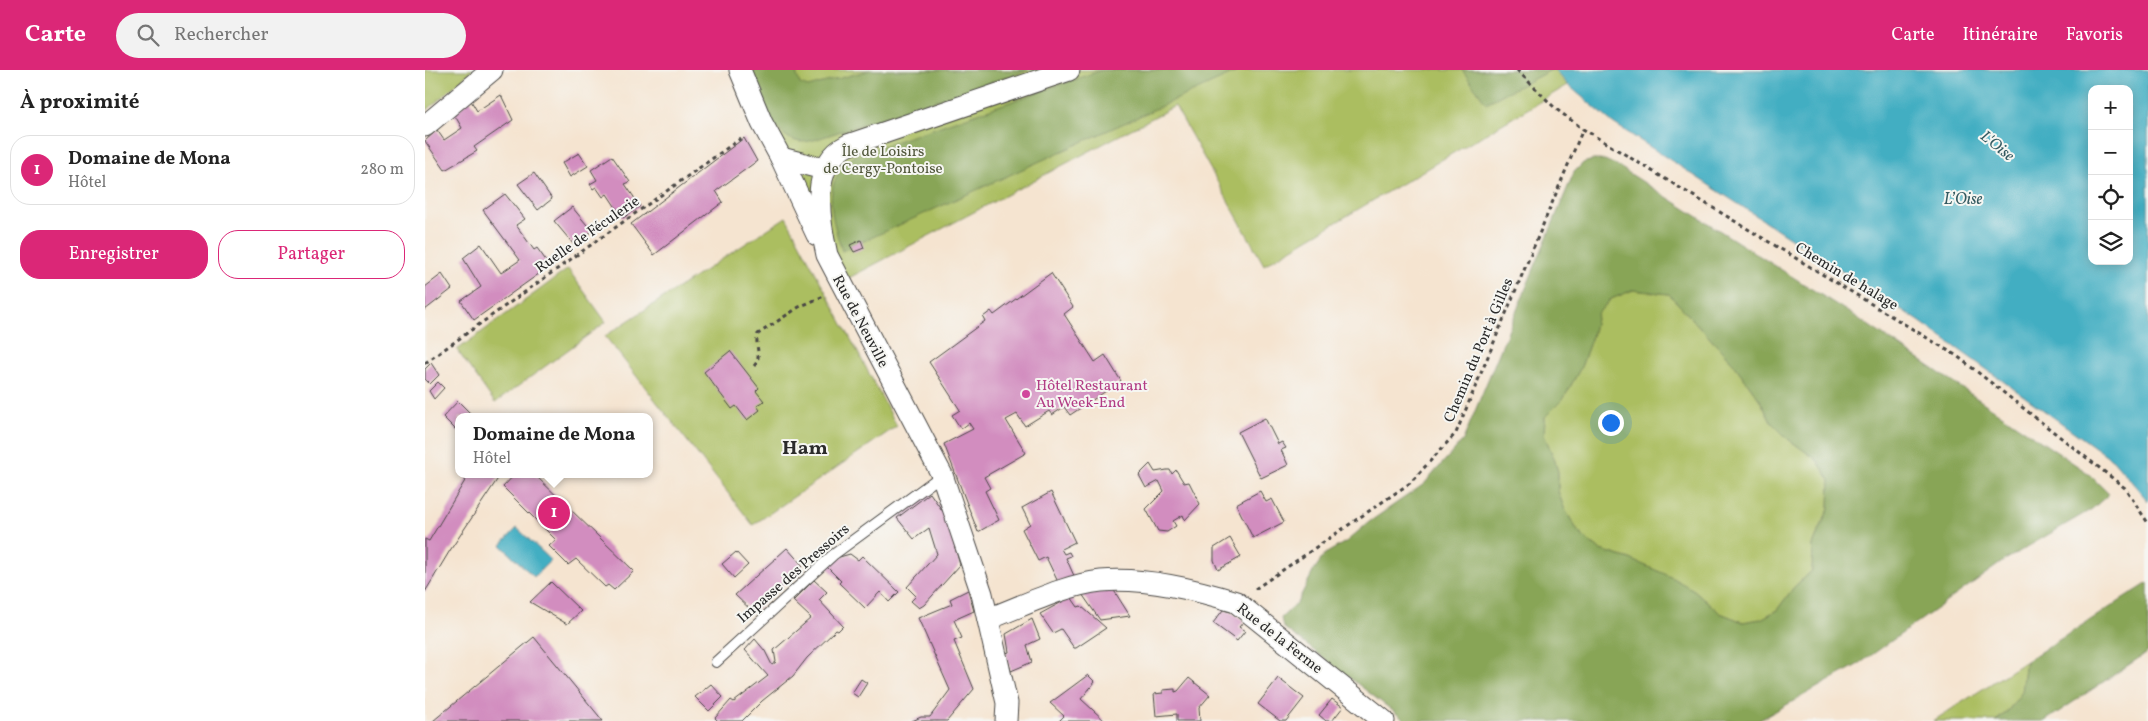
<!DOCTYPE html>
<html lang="fr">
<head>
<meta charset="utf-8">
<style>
  body { margin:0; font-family:Vollkorn,serif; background:#f2f2f2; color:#222 }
  .controls { position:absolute; right:15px; top:15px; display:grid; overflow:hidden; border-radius:10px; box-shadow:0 2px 12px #0003 }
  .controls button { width:45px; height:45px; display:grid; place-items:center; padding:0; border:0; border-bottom:1px solid #e0e0e0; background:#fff; color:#222; font:25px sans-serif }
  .you { position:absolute; left:1185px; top:352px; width:18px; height:18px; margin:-12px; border:4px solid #fff; border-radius:50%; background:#1a73e8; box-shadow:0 0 0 8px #1a73e833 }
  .badge { display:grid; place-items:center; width:32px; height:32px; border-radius:50%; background:#db2777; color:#fff; font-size:16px; font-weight:700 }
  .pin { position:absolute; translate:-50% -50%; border:2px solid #fff; box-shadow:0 1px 5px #0006 }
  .popup { position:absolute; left:30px; top:343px; width:198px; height:65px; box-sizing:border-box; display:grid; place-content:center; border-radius:10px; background:#fff; filter:drop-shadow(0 1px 4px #0005); font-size:16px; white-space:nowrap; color:#767676 }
  .popup b { font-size:19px; color:#222 }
  .popup::after { content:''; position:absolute; left:50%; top:100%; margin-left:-10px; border:10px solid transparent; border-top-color:#fff }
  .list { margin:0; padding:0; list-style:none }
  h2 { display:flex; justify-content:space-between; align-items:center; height:65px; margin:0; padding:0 20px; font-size:21px }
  h2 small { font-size:16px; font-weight:400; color:#767676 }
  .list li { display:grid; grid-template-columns:32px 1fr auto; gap:15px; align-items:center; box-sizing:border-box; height:70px; margin:0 10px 10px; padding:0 10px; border:1px solid #e0e0e0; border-radius:20px }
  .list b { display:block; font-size:19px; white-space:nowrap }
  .list p { margin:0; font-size:16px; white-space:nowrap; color:#767676 }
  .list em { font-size:16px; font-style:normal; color:#767676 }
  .actions { display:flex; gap:10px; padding:15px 20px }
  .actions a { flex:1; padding:11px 0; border:1px solid #db2777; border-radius:20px; text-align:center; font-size:18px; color:#db2777 }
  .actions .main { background:#db2777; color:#fff }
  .icon { flex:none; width:28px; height:28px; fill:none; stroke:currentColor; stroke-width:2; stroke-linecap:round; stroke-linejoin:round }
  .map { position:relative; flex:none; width:1723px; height:651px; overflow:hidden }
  header { display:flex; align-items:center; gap:30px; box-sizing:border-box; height:70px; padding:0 25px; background:#db2777; color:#fff }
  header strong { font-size:24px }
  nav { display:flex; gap:28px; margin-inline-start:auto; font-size:18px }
  .search { width:350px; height:45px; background:#f2f2f2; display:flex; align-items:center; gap:12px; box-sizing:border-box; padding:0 18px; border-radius:28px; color:#767676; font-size:19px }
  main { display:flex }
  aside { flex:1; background:#fff }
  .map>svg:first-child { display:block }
  .green { fill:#abbe61; stroke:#6b7446 }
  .forest { fill:#88a557; stroke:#5a6841; fill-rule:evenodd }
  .water { fill:#43aec2; stroke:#376c76; fill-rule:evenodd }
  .building { fill:#d28dbf }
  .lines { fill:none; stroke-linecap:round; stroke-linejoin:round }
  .lane-casing { stroke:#494744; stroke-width:12 }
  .street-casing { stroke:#494744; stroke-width:23 }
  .path { stroke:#494744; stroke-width:3; stroke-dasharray:4 4; stroke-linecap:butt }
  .lane { stroke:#fff; stroke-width:10 }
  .street { stroke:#fff; stroke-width:21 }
  .hotel-dot { fill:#d1479c; stroke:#f6f6f2; stroke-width:2 }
  .labels { text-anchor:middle; stroke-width:4; stroke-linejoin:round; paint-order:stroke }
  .park-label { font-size:15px; fill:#51573b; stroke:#f6f6f2 }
  .street-label { font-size:15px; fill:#2b2b2b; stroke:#f6f6f2 }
  .hotel-label { font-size:15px; fill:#b23c85; stroke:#f6f6f2; text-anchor:start }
  .water-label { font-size:16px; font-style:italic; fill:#335960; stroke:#f6f6f2 }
  .district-label { font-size:20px; font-weight:bold; fill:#2b2b2b; stroke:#f6f6f2 }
</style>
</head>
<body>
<header>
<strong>Carte</strong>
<div class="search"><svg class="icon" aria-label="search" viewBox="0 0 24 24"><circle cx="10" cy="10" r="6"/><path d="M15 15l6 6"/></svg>Rechercher</div>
<nav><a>Carte</a><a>Itinéraire</a><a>Favoris</a></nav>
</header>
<main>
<aside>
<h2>À proximité<small></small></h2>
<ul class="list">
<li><span class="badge">1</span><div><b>Domaine de Mona</b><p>Hôtel</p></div><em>280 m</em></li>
</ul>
<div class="actions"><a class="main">Enregistrer</a><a>Partager</a></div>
</aside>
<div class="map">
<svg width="1723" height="651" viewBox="0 0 1723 651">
  <rect width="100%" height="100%" fill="#f6f6f2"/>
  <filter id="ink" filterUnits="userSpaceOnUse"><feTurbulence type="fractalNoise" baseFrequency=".02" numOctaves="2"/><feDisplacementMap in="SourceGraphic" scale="10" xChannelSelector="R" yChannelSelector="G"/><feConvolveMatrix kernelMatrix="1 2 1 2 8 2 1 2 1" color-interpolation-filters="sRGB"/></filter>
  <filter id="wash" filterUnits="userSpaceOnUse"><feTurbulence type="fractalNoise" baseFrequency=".0096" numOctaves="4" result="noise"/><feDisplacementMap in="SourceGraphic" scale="20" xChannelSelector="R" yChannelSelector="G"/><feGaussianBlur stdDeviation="1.12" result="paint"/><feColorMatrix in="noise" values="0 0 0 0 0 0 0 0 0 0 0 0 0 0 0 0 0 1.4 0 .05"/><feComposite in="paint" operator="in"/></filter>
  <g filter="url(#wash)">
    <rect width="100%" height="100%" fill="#f5e4d0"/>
    <g class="green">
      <polygon points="0,0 48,0 0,42"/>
      <polygon points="317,0 1130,0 1143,15 839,195 750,36 420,210"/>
      <polygon points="361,147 472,356 328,455 180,266"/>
      <polygon points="143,199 181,252 70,333 32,280"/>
      <polygon points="1208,220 1244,224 1308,293 1335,330 1346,352 1363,369 1392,390 1405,410 1404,438 1388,475 1387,501 1369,517 1352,540 1336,549 1318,552 1295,543 1269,520 1205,489 1175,480 1154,463 1139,438 1133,421 1133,402 1129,388 1119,365 1120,347 1139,328 1156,297 1167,266 1172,244 1186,229"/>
      <polygon points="1601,591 1597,622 1582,642 1571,651 1508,651"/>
    </g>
    <g class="forest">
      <path d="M321 0H370L375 14 383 17 445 0H604L401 66C392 69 380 74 371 71 347 65 330 20 321 0Z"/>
      <path d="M677 0H816L417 181C410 157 399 128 413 104 417 97 424 92 429 86Z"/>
      <polygon points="1037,0 1126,0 1061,33"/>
      <path d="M1168 90H1180L1193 96 1434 249 1663 403 1684 424 1667 439 1580 490 1434 594 1333 651H981L858 557 856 548 872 533 889 500 900 484 922 471 944 452 999 414 1038 370 1149 102 1158 93ZM1208 220 1244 224 1308 293 1335 330 1346 352 1363 369 1392 390 1405 410 1404 438 1388 475 1387 501 1369 517 1352 540 1336 549 1318 552 1295 543 1269 520 1242 505 1205 489 1175 480 1154 463 1139 438 1133 421V402L1129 388 1119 365 1120 347 1139 328 1156 297 1167 266 1172 244 1186 229Z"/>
      <polygon points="1723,513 1723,582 1620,651 1571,651 1582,642 1597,622 1601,591"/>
    </g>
    <g class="water">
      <path d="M1130 0H1723V431L1688 390 1494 251 1188 53 1143 15ZM1667 19H1704V191H1667Z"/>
      <polygon points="92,458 126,490 109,507 76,475"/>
    </g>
    <g id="blocks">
      <g class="building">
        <polygon points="76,25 88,50 49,77 52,81 20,100 0,71 12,60 19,70 37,58 29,44 45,29 52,41"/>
        <polygon points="319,68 332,91 291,121 298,132 229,185 206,154"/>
        <polygon points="154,83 163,96 145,107 137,93"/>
        <polygon points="187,86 205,112 200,114 215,136 198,148 182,124 178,127 171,117 168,119 165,114 172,110 166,100"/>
        <polygon points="109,103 127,129 113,140 93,114"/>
        <polygon points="80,124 100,149 91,155 109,180 112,178 125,196 49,250 36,231 56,217 38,188 56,174 76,203 95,190 58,140"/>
        <polygon points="147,137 167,161 149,175 129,151"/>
        <polygon points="436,170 439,178 429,182 425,175"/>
        <polygon points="626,203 648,237 639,244 670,292 680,285 696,311 645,345 639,337 627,345 624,341 600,356 592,344 581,350 601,383 559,407 565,418 560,421 574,450 553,462 519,374 548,359 544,353 536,359 527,345 535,340 504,292 560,251 558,247 566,241 569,245"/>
        <polygon points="17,204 27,219 0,240 0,217"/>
        <polygon points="305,281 334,318 331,321 339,331 332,336 335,340 322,350 311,336 307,339 279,302"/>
        <polygon points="6,293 14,305 5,314 0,309 0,299"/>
        <polygon points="13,312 19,318 9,329 4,321"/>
        <polygon points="33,331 49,347 34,347 34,363 18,347"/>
        <polygon points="840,348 853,374 857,372 861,378 856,380 863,395 836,408 813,362"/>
        <polygon points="725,394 730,402 742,400 745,400 747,404 751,400 759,413 764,412 775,434 760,450 758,445 748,451 751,456 742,462 733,461 721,439 739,421 734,411 721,418 714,405"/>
        <polygon points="44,404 76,404 24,482 0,522 0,469 4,471"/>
        <polygon points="90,404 109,404 209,501 189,520 183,515 180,517 151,489 143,495 124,476 131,470 78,417"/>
        <polygon points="835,421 841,432 847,429 859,452 828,468 811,434"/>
        <polygon points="626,422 650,472 636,479 639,484 644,482 646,486 641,488 650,508 633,512 621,487 613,491 597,459 605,454 597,438"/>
        <polygon points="505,423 521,446 535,495 499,535 494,538 486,531 491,526 482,517 512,484 504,458 489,469 472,448"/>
        <polygon points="805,468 816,487 793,500 789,490 789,478"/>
        <polygon points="362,478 378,496 328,542 310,525"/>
        <polygon points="311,482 323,495 309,508 297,494"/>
        <polygon points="425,484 433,490 437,486 474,522 464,532 455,522 440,538 414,513 416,511 402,497 411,488"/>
        <polygon points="389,510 402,522 394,530 418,556 413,561 411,560 382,588 368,606 337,631 317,651 293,651 290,648 306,630 309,632 343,606 320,580 330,569 340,581 347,595 351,592 349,580 386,548 368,531"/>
        <polygon points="126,512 156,541 142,554 105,532"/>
        <polygon points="688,519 705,546 675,550 657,524"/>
        <polygon points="543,520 549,541 529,550 537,568 529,571 549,619 522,651 487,651 496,647 505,647 525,620 493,548 527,534 525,529"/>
        <polygon points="646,527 653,537 656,536 681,558 651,578 649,578 636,559 628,563 615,544"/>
        <polygon points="798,540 806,542 819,551 814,557 820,561 812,571 788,553"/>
        <polygon points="607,549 615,569 602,575 607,592 586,601 581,583 584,582 581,564"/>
        <polygon points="109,567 178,651 8,651"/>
        <polygon points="663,605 670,612 656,629 680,651 634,651 639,646 625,633"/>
        <polygon points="764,608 785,625 774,638 775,651 752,651 752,644 731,646 729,624 738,623 738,620 750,619 750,622 753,621"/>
        <polygon points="853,608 879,628 861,651 855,651 833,634"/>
        <polygon points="436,609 442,613 433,627 427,623"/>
        <polygon points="286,614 298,627 284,641 270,627"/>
        <polygon points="907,629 918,637 907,651 901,651 894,645"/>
      </g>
    </g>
  </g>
  <g filter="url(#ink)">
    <use href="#blocks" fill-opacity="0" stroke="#494744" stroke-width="1"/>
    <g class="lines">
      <g class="lane-casing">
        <polyline id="lane" points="291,592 408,485 517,405"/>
      </g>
      <g class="street-casing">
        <g id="street">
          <polyline points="315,0 337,53 356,88"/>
          <polyline points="0,56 67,0"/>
          <polyline points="392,165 356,88 399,99"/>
          <path d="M563 549C598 536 639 515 676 511 720 507 769 519 811 532L959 651"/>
          <path d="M581 651 582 633 557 524 517 405 402 185C394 150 384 94 423 75L644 0"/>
        </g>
      </g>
      <g class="path">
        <polyline points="1092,0 1131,39 1158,59 1532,286 1700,418 1723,453"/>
        <polyline points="0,293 319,66"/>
        <path d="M329 296C338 286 329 276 333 264L374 237 399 226"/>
        <polyline points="830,519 985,413 1031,363 1158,59"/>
      </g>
      <use href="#lane" class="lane"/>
      <use href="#street" class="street"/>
    </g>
  </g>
  <circle class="hotel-dot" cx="601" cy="324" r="5"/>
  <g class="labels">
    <g class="park-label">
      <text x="458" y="86">Île de Loisirs<tspan x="458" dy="17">de Cergy-Pontoise</tspan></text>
    </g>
    <g class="street-label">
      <text transform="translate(162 164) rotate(-35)" y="5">Ruelle de Féculerie</text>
      <text transform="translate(1422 206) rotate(31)" y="5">Chemin de halage</text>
      <text transform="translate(436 251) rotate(62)" y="5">Rue de Neuville</text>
      <text transform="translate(1053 280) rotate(-67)" y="5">Chemin du Port à Gilles</text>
      <text transform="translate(368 503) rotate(-41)" y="5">Impasse des Pressoirs</text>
      <text transform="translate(855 568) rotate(38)" y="5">Rue de la Ferme</text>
    </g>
    <g class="hotel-label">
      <text x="611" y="320">Hôtel Restaurant<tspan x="611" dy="17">Au Week-End</tspan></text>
    </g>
    <g class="water-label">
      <text transform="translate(1573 75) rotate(39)" y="6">L'Oise</text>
      <text x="1538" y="134">L’Oise</text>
    </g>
    <g class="district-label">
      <text x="380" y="384">Ham</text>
    </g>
  </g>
</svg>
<div class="controls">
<button>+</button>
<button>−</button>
<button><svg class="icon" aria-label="locate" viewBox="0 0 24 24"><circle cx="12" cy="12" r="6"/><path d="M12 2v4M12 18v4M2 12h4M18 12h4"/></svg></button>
<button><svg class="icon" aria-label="layers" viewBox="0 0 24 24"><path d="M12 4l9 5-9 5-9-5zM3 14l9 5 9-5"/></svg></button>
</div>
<div class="you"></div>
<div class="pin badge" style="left:129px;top:443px">1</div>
<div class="popup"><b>Domaine de Mona</b>Hôtel</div>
</div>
</main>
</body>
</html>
